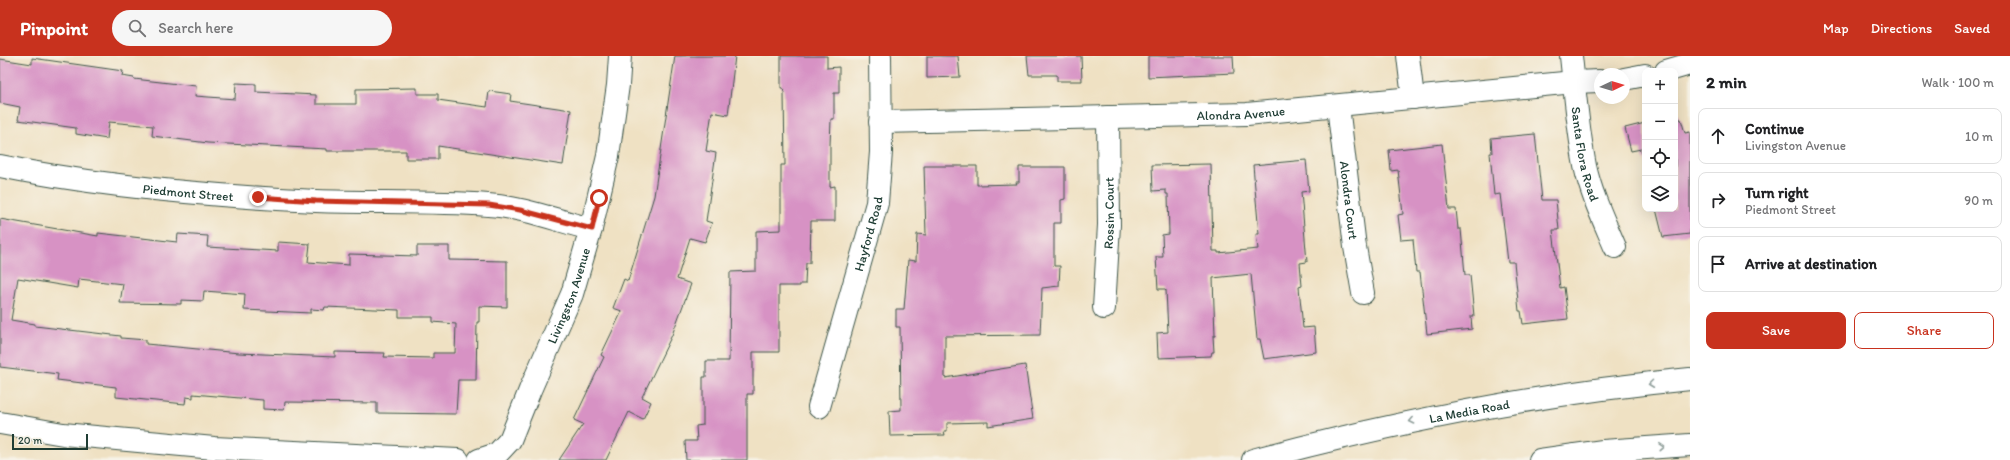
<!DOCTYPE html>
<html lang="en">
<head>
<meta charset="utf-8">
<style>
  body { margin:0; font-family:Itim,sans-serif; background:#f6f6f6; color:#202124 }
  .controls { position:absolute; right:12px; top:12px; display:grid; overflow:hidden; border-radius:8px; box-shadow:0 4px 16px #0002 }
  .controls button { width:36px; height:36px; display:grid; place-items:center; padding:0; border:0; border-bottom:1px solid #e0e0e0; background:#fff; color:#202124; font:20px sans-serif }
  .compass { position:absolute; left:1594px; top:12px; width:36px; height:36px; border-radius:50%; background:#fff; box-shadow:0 4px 16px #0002; rotate:86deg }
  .scale { position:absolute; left:12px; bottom:10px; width:76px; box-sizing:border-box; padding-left:4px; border:2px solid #1f3d34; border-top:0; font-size:11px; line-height:14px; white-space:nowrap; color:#1f3d34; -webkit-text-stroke:3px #f7f3e8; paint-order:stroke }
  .stop { position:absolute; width:12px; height:12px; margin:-9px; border:3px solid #c8321e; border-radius:50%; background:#fff }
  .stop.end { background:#c8321e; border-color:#fff; box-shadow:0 1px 4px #0008 }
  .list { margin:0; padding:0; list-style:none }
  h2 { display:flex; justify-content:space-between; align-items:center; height:52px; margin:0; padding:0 16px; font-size:17px }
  h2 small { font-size:13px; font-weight:400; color:#757577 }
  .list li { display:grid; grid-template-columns:26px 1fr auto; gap:12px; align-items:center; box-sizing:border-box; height:56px; margin:0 8px 8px; padding:0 8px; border:1px solid #e0e0e0; border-radius:8px }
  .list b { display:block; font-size:15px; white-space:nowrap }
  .list p { margin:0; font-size:13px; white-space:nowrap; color:#757577 }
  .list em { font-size:13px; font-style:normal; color:#757577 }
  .actions { display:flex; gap:8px; padding:12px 16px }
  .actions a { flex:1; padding:9px 0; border:1px solid #c8321e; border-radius:8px; text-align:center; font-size:14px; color:#c8321e }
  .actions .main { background:#c8321e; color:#fff }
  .icon { flex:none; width:22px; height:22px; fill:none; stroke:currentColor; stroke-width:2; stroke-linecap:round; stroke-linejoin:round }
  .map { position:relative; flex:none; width:1690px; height:404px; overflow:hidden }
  header { display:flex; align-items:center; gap:24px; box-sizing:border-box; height:56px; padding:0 20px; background:#c8321e; color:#fff }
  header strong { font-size:19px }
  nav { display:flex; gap:22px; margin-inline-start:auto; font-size:14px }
  .search { width:280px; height:36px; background:#f6f6f6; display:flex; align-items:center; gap:10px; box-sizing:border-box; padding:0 14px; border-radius:22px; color:#757577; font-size:15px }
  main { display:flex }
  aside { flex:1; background:#fff }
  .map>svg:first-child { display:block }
  .building { fill:#d792c4; fill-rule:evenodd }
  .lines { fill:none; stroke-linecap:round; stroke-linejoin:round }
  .minor-casing { stroke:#3e5649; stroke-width:24 }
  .major-casing { stroke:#3e5649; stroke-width:24 }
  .minor { stroke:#fff; stroke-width:22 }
  .major { stroke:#fff; stroke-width:22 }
  .oneway { stroke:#8f9e9a }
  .route { stroke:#c8321e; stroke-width:5 }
  .labels { text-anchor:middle; stroke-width:3; stroke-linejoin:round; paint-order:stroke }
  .street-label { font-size:13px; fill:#1f3d34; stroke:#f7f3e8 }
</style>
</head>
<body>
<header>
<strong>Pinpoint</strong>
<div class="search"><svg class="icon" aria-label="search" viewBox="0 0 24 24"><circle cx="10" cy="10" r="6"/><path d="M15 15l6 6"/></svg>Search here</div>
<nav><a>Map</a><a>Directions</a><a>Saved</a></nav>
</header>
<main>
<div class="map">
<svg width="1690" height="404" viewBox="0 0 1690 404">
  <rect width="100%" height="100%" fill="#f7f3e8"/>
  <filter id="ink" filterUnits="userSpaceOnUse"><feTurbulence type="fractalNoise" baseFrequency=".025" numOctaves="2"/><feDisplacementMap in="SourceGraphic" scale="8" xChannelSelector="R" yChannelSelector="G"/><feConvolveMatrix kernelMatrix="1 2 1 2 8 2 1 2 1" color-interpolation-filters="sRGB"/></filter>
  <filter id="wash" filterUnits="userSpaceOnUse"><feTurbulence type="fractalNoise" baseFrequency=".012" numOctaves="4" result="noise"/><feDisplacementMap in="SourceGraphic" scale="16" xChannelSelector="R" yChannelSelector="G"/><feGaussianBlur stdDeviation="0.9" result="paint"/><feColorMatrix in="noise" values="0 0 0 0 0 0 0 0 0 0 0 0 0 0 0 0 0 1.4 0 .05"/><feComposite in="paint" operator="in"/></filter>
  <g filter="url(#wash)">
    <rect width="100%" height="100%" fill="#efe1c3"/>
    <g id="blocks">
      <g class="building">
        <polygon points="675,0 735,0 728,59 712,56 706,95 716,97 706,165 712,167 705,186 690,182 677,223 691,228 672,279 642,341 651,346 643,363 629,356 606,404 559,404 583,368 574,364 604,301 601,299 622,255 613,252 624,223 628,225 654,140"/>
        <polygon points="781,0 827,0 827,12 839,11 839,37 834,37 834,63 831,63 830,89 830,131 835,130 835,165 811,165 810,207 806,207 805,228 800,228 800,230 779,230 779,296 753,296 753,338 747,338 747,404 686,404 685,385 697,385 696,370 703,369 703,321 706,321 706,305 729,305 730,216 756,215 756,175 781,174 781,109 785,109 784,37 783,32 781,32"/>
        <polygon points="927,0 958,0 960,21 927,22"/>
        <polygon points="1027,0 1081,0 1082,25 1057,25 1057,19 1029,19"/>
        <polygon points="1148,0 1233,0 1234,17 1148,21"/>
        <polygon points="32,2 123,15 122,20 134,22 134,23 196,30 195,40 235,43 236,27 256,28 256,36 316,39 316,48 356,48 356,33 417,32 417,38 438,38 438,44 487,51 489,35 511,38 510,45 571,54 563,109 438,90 438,103 406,103 406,95 327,95 327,93 208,87 152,80 153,70 109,66 107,83 76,78 76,72 18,64 20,51 0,47 0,3 32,8"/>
        <polygon points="1678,58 1679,63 1681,63 1685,77 1690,76 1690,178 1663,181 1656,153 1675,153 1675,59"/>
        <polygon points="1645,67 1645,107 1641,93 1631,95 1625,72"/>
        <polygon points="1535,78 1542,144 1556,144 1559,174 1553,174 1560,232 1564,231 1568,263 1523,268 1521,255 1519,255 1514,206 1508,206 1500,138 1494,139 1490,97 1492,97 1491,82"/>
        <polygon points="1442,88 1449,153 1456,153 1458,173 1461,173 1465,219 1470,219 1474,260 1471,260 1472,273 1427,278 1420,216 1416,216 1413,183 1401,184 1398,159 1403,158 1398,114 1391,115 1389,94"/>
        <polygon points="1306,104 1309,135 1301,136 1307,206 1300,207 1302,230 1299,231 1303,272 1314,271 1316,296 1264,303 1260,283 1257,283 1251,218 1213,222 1215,280 1213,280 1214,296 1212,296 1211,300 1158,302 1157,277 1168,276 1166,234 1165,233 1158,233 1156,201 1163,201 1162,179 1169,178 1168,138 1166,138 1166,134 1153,135 1152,109 1211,108 1213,195 1218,195 1218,197 1258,193 1256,178 1259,178 1253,109"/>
        <polygon points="924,110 977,110 977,129 1017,128 1016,126 1019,126 1019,111 1065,111 1065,143 1061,144 1061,167 1054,167 1054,210 1060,210 1059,230 1042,232 1040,279 945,280 945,322 1025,309 1033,363 988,370 988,366 947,367 947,375 944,375 945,379 890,380 889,355 901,354 900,271 896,271 896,253 904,253 908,204 916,205 917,178 926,179"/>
        <path d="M0 163 98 180V177L177 186 178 178 208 180 207 191 278 195V186L310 188 308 206 349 209V198L417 200V190H449V204L507 205V251L479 250V266H477L476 324H458L456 358 377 357V347L285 346 284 354 263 353V344L193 338V342L186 341 185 348 116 341V331L57 324 58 318 0 311ZM18 222 78 232 79 223 123 228 120 247 181 248V244L203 245 204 235 245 238 244 254 311 257V253L324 254 325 251 399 254V261H433V266L456 268 455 297H433V302L384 301 385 297 335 296V301L239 297 146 288V284L121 282V280L35 270V268L11 264Z"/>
      </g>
    </g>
  </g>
  <g filter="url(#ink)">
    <use href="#blocks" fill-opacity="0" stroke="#3e5649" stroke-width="1"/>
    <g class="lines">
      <g class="minor-casing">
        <g id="minor">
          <polyline points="1408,0 1413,42"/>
          <path id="s1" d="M1571 0C1575 37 1578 74 1585 110 1591 138 1604 165 1615 191"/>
          <polyline points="1666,15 1690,8"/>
          <polyline points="1624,23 1645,19"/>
          <path id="s2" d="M1338 50 1355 191 1363 237"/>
          <path id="s3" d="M880 66 1247 58 1574 26 1600 25"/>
          <path id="s4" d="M0 110C102 131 212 140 316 145 373 147 431 145 488 149 523 151 558 165 591 173"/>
          <path id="s5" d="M1104 252 1109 169 1108 61"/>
          <path id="s6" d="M819 351 877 147 881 96 880 0"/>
          <polyline points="0,367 63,378 214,392 458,404"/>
          <path id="s7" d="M479 404 497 398 510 384 530 334 572 238 591 173 608 100 618 29 620 0"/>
        </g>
      </g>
      <g class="major-casing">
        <g id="major">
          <path id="s8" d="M1253 404C1396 366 1542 337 1690 323"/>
          <polyline points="1540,404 1603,395 1690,389"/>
        </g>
      </g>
      <use href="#minor" class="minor"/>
      <use href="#major" class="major"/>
    </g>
    <defs><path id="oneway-chevron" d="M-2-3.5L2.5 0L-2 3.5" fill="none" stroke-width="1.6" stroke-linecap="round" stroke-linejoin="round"/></defs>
    <g class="oneway">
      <use href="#oneway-chevron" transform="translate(1651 328) rotate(173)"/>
      <use href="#oneway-chevron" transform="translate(1412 365) rotate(168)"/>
      <use href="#oneway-chevron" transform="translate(1662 391) rotate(-4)"/>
    </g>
  </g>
  <g class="lines" filter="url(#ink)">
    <polyline class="route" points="258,141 316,145 489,149 520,154 592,173 599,142"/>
  </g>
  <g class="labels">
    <g class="street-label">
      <text dy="5" stroke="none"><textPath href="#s3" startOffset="361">Alondra Avenue</textPath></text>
      <text dy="5" stroke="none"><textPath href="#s1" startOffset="99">Santa Flora Road</textPath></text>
      <text dy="5" stroke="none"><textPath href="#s4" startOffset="190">Piedmont Street</textPath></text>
      <text dy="5" stroke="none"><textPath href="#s2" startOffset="95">Alondra Court</textPath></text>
      <text dy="5" stroke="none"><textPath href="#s5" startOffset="95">Rossin Court</textPath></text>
      <text dy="5" stroke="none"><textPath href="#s6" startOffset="180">Hayford Road</textPath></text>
      <text dy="5" stroke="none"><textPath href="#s7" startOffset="194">Livingston Avenue</textPath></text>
      <text dy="5" stroke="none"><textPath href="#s8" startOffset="222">La Media Road</textPath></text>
    </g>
  </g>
</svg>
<div class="controls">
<button>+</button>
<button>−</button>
<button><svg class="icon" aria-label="locate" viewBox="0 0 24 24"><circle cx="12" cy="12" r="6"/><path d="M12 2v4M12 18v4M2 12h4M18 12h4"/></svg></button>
<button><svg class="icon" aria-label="layers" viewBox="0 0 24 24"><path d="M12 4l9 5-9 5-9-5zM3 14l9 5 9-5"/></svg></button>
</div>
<svg class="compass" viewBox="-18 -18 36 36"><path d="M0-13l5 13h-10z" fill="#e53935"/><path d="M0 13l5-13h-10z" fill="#757577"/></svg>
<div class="scale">20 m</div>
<div class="stop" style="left:599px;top:142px"></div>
<div class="stop end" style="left:258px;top:141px"></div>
</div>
<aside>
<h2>2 min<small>Walk · 100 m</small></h2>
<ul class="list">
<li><svg class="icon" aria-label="ahead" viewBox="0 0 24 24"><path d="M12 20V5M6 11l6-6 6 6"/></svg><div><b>Continue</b><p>Livingston Avenue</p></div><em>10 m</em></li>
<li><svg class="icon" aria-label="right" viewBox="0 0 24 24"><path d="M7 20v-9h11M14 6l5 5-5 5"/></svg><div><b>Turn right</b><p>Piedmont Street</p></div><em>90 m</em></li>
<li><svg class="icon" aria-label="arrive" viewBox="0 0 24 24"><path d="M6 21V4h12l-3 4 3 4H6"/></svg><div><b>Arrive at destination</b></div></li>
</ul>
<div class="actions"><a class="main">Save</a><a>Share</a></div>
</aside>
</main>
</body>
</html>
